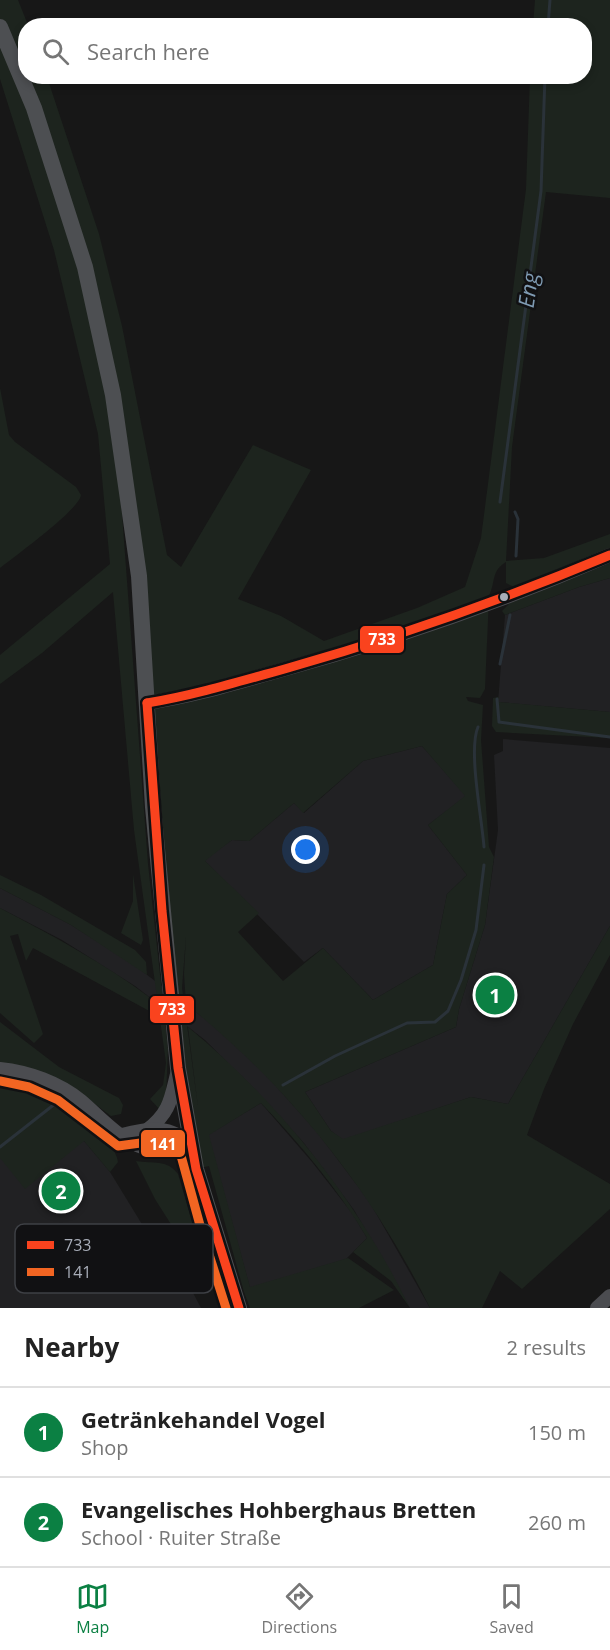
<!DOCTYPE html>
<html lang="en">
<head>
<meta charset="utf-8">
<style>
  body { margin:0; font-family:"Open Sans",sans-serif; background:#f2f2f2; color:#222 }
  .you { position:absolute; left:306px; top:850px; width:21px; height:21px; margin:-15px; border:4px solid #fff; border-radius:50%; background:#1a73e8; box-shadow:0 0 0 9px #1a73e833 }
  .badge { display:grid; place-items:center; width:39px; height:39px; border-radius:50%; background:#0b8043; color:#fff; font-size:20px; font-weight:700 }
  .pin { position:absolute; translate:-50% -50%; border:3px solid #fff; box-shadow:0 2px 6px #0006 }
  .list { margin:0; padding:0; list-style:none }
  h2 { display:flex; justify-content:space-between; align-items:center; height:78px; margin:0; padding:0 24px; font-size:26px }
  h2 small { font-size:20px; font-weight:400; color:#767676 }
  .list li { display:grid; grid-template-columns:39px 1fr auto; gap:18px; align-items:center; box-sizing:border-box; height:90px; padding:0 24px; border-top:2px solid #e0e0e0 }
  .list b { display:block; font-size:22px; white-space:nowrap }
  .list p { margin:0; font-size:20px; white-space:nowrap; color:#767676 }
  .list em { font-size:20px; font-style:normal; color:#767676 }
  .icon { flex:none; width:33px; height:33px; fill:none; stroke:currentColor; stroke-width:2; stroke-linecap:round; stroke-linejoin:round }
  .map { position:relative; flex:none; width:610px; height:1308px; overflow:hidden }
  .search { position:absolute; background:#fff; box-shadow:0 3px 9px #0003; left:18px; right:18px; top:18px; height:66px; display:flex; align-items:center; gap:15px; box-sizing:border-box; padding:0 21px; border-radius:24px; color:#767676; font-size:22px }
  .sheet { height:258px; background:#fff }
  nav { display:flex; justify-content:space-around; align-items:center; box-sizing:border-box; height:84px; border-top:2px solid #e0e0e0; background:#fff; font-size:16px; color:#767676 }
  nav a { display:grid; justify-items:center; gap:3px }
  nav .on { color:#0b8043 }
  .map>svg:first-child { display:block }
  .built { fill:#212123 }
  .green { fill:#1d241e; fill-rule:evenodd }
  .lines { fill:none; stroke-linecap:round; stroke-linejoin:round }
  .stream { stroke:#2a3239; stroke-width:3 }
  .minor { stroke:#4b4c50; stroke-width:14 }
  .major { stroke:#4d4f52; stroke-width:16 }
  .bus-1-casing { stroke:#111113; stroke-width:14 }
  .bus-2-casing { stroke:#111113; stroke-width:14 }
  .bus-1 { stroke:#fa431e; stroke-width:9 }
  .bus-2 { stroke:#f26522; stroke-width:9 }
  .bus-dot { fill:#a8adb8; stroke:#111113; stroke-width:2 }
  .labels { text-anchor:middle; stroke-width:5; stroke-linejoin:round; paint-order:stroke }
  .water-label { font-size:22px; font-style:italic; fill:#7f9bb3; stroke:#111113 }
  .key { fill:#111113; stroke:#3e4045; stroke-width:1.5 }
  .key-label { font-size:16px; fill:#a8adb8 }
  .line-badge { stroke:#111113; stroke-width:2 }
  .badge-label { font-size:16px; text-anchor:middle; font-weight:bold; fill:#fff }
</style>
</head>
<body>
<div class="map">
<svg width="610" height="1308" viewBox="0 0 610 1308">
  <rect width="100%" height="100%" fill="#171717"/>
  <g class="built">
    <polygon points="610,578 610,712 498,702 505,615 579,587"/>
    <polygon points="503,739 610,748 610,926 508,1104 471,1097 343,1140 331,1131 305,1092 456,1027 459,1009 485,925 498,830 494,755 503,751"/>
    <polygon points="422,746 466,796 428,825 467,875 447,894 433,965 373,1000 323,948 304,962 204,860 232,840 249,841 294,803 304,813 363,761"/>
    <polygon points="0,888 71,925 134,965 216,1027 267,1076 317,1132 369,1201 430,1308 410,1308 354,1210 303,1142 253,1088 205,1040 135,986 62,940 0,908"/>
    <polygon points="261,1103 312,1162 352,1213 367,1238 346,1259 250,1288 208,1135"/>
    <polygon points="84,1141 110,1172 184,1293 191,1289 201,1308 0,1308 0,1157"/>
  </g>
  <g class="green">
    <path d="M0 0H18L28 25 26 26V76L47 77 99 234 122 326 167 555 181 567 253 445 311 470 238 599 281 616 324 641 417 608 465 587 481 538 526 189 530 77 584 76V26L533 25 535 0H610V198L546 192 512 447 506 561 544 558 610 534V551L514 587 506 583V562C491 571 496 581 489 596L485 689 480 698 466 697 468 701 483 705 481 740 489 847 494 857 485 925 459 1009 456 1027 305 1092 331 1131 343 1139 471 1097 508 1104 610 926V955L573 1024 544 1089 527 1135 610 1184V1209L522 1289 500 1271 482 1308H430C372 1190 288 1086 186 1004L184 974 186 936 182 988 198 1107 188 1027C279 1102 358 1201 410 1308L391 1281 353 1252 367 1238C338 1189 300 1144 261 1103L209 1135 250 1287 348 1258 394 1290 359 1308H250L244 1292 209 1166 196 1169 160 808 114 406 148 864 168 1048 166 1099 161 1111 150 1099 163 1085 166 1063 134 830 113 592 42 653 0 684V655L110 564 98 434 54 250 0 79ZM422 746 465 796 428 825 467 875 447 894 433 965 373 1000 323 948 283 981 238 932 259 913 205 861 232 840 249 841 294 803 303 813 363 761Z"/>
    <path d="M0 388 9 435 15 442 76 487 81 495C79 510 15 556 0 568Z"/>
    <polygon points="610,563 610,578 579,587 505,615 502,611 510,603"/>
    <polygon points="499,697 499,702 610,712 610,738 496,732 492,726 493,698"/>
    <polygon points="133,874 143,940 141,945 121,933 133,901"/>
    <polygon points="0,875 41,895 135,950 146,962 147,975 71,925 0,888"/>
    <path d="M0 908C51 935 104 963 149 997L153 1013 33 948 26 961 18 934 10 936 43 1034 34 1043 0 1013Z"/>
    <polygon points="0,1022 59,1067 119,1098 123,1105 121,1114 111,1116 84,1096 0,1063"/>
    <path d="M0 1080C43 1083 72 1105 101 1136 109 1145 116 1150 118 1162L110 1172 84 1141 25 1189 0 1158Z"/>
    <path d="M136 1161C153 1164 167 1159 178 1174L203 1258 224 1308 155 1199Z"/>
  </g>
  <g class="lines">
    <g class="stream">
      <polyline points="548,26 550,0"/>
      <polyline points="500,502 541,191 545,76"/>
      <polyline points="515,512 518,519 516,556"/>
      <polyline points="500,664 510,615"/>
      <polyline points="497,699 499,722 610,737"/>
      <path d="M478 727C468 750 482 819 484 847"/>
      <polyline points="283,1085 335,1056 407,1023 435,1022 448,1011 461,980 476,930 484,865"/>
      <polyline points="0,1147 56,1103"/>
    </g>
    <g class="minor">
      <path d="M147 703C190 697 233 684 275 672 389 641 502 602 610 555"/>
      <path d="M0 1069C29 1072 59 1083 81 1101 101 1118 119 1140 145 1148 160 1152 176 1149 191 1146"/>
      <path d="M147 1130C171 1112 171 1097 178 1070"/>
      <path d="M122 1135C149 1128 171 1124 191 1146"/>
      <polyline points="597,1308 610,1296"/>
    </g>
    <polyline class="major" points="0,27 34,108 85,267 113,395 139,576 153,807 178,1068 196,1169 239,1308"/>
    <g class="bus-1-casing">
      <g id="bus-1">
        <polyline points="147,703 162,911 178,1068 196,1169 239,1308"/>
        <path d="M147 703C195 695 241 681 288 668 398 637 505 599 610 555"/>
      </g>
    </g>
    <g class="bus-2-casing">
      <polyline id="bus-2" points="0,1081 29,1087 58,1100 118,1146 148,1142 174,1145 180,1152 201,1229 226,1308"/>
    </g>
    <use href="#bus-1" class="bus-1"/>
    <use href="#bus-2" class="bus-2"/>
  </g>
  <circle class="bus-dot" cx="504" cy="597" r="5"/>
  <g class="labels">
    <g class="water-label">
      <text transform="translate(528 290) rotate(-82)" y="8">Eng</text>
    </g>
  </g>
  <rect x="15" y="1224" width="198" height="69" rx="9" class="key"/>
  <rect x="27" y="1241" width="27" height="8" fill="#fa431e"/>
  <rect x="27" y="1268" width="27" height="8" fill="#f26522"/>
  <g class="key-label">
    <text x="64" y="1251">733</text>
    <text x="64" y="1278">141</text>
  </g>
  <g class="line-badge">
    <rect x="359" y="625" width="46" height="29" rx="6" fill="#fa431e"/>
    <rect x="149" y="995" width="46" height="29" rx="6" fill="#fa431e"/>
    <rect x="140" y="1129" width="46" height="29" rx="6" fill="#f26522"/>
  </g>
  <g class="badge-label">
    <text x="382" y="645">733</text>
    <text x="172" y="1015">733</text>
    <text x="163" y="1150">141</text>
  </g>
</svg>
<div class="you"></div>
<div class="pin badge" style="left:495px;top:995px">1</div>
<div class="pin badge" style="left:61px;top:1191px">2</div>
<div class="search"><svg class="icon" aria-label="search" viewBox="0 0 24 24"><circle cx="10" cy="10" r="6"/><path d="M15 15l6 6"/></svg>Search here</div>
</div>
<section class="sheet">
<h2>Nearby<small>2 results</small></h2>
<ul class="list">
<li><span class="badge">1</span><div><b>Getränkehandel Vogel</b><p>Shop</p></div><em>150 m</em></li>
<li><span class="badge">2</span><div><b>Evangelisches Hohberghaus Bretten</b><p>School · Ruiter Straße</p></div><em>260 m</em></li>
</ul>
</section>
<nav>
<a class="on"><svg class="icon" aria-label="map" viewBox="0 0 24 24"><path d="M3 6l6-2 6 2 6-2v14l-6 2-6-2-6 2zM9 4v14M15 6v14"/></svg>Map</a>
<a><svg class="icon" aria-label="directions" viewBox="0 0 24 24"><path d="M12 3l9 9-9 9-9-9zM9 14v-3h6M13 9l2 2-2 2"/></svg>Directions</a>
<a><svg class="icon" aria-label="saved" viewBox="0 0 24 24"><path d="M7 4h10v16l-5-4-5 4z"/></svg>Saved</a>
</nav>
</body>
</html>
